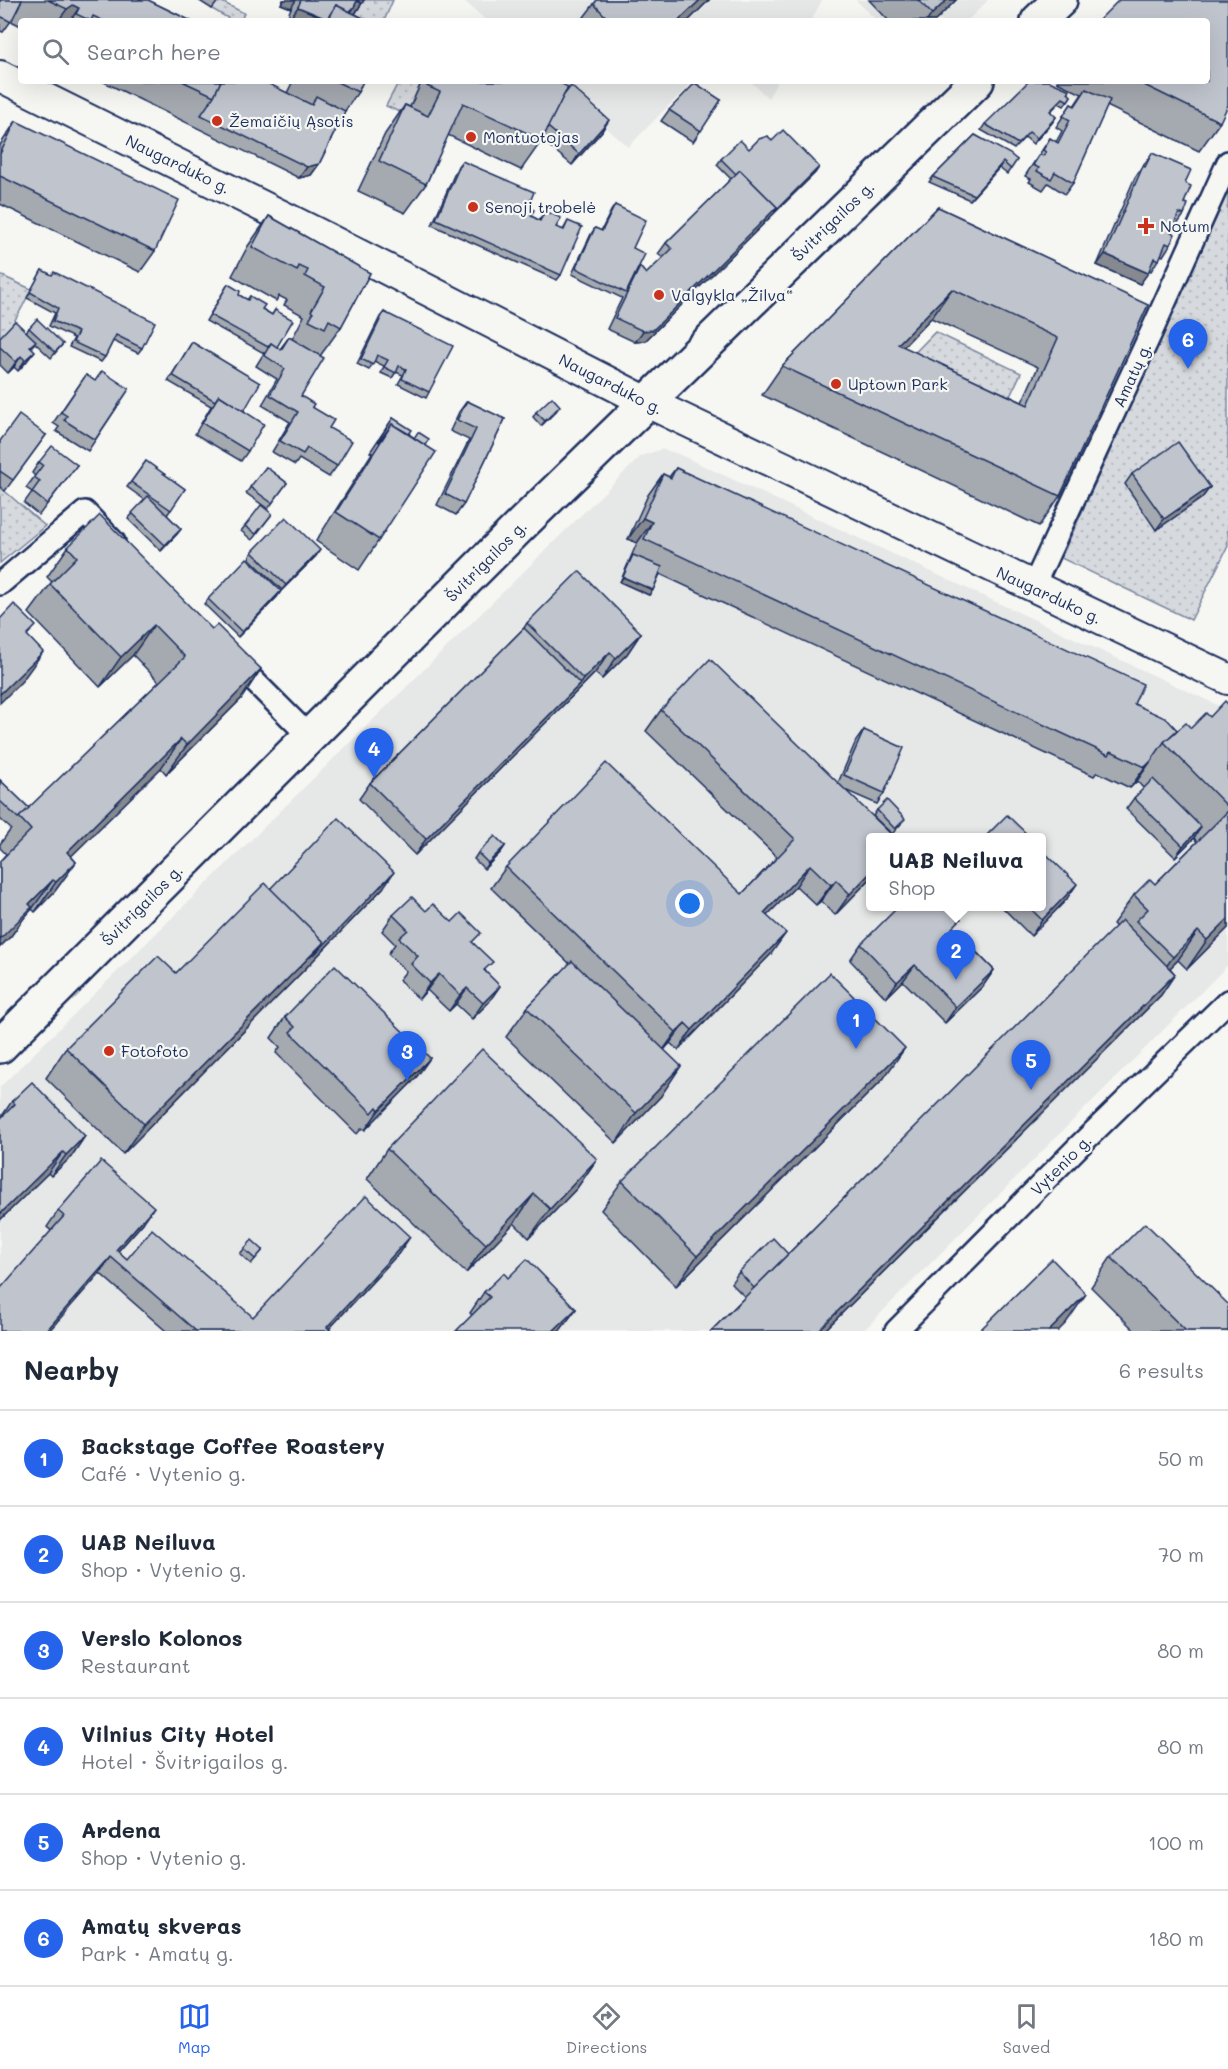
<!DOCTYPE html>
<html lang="en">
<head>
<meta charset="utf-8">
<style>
  body { margin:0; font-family:Mali,sans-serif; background:#f2f2f3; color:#1f2937 }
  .you { position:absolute; left:690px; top:904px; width:21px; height:21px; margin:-15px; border:4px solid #fff; border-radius:50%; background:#1a73e8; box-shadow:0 0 0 9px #1a73e833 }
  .badge { display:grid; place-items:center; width:39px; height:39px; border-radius:50%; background:#2563eb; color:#fff; font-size:20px; font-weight:700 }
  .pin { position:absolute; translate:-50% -50px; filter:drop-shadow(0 2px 3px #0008) }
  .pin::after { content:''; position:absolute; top:32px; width:21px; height:18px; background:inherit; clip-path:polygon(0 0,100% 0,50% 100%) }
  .popup { position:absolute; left:866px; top:833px; width:180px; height:78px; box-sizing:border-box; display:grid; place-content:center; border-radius:6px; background:#fff; filter:drop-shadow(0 2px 4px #0005); font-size:20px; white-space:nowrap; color:#747a83 }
  .popup b { font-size:22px; color:#1f2937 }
  .popup::after { content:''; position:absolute; left:50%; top:100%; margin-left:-12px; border:12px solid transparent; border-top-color:#fff }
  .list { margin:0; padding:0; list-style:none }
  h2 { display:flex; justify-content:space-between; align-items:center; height:78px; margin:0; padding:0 24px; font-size:26px }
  h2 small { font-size:20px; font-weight:400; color:#747a83 }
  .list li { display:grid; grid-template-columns:39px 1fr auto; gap:18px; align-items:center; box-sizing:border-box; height:96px; padding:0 24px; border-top:2px solid #e0e1e3 }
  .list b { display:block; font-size:22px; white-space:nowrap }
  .list p { margin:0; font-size:20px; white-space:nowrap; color:#747a83 }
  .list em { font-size:20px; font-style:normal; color:#747a83 }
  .icon { flex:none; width:33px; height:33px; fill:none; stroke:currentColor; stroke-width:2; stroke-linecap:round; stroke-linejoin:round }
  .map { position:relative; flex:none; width:1228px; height:1331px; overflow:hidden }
  .search { position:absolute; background:#fff; box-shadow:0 6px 24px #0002; left:18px; right:18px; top:18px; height:66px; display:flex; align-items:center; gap:15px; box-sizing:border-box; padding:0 21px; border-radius:6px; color:#747a83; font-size:22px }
  .sheet { height:654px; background:#fff }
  nav { display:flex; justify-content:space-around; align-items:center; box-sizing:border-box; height:84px; border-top:2px solid #e0e1e3; background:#fff; font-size:16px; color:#747a83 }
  nav a { display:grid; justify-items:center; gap:3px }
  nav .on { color:#2563eb }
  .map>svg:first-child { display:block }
  .built { fill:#e6e7e7; fill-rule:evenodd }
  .grass { fill:url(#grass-dots); stroke:#78849e; stroke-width:1.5 }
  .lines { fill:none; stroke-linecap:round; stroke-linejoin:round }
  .minor-casing { stroke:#1b2f5e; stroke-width:26 }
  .secondary-casing { stroke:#1b2f5e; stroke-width:34 }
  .primary-casing { stroke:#1b2f5e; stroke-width:38 }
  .minor { stroke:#f6f6f2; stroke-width:21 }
  .secondary { stroke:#f6f6f2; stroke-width:30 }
  .primary { stroke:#f6f6f2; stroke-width:33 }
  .wall { fill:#a5a9b0; stroke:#1b2f5e; stroke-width:1.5; fill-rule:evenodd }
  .shaded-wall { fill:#868990; stroke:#1b2f5e; stroke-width:1.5 }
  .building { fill:#c0c4cd; stroke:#1b2f5e; stroke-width:1.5; fill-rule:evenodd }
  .poi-dot { fill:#c8321e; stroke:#f6f6f2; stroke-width:2 }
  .labels { text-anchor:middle; stroke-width:4.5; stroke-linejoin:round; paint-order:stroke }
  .poi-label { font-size:16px; fill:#1b2f5e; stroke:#f6f6f2; text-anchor:start }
  .street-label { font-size:16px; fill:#1b2f5e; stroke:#f6f6f2 }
</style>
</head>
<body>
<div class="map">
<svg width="1228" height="1331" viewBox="0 0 1228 1331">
  <defs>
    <pattern id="grass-dots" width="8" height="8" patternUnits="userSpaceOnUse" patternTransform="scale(1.5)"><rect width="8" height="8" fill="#d6d9dd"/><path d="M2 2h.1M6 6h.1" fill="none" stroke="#b7bbc0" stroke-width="1.8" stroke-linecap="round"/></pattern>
  </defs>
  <rect width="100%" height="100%" fill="#f6f6f2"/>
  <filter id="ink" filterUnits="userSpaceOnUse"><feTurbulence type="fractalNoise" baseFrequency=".0167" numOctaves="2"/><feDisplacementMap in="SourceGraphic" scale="12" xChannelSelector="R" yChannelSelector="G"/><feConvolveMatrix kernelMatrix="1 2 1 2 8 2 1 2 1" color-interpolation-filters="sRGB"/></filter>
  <g filter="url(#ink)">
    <g class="built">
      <polygon points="463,0 822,0 811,21 487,21"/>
      <polygon points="856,0 988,0 967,21 877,21"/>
      <polygon points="554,81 693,81 628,147"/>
      <polygon points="750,81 778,81 768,98"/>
      <path d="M662 449 678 454 1228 710V965L863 1331H0V1087L630 467 641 456ZM870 838H1042V906H870Z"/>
    </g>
    <g class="grass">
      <polygon points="218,0 244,13 241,21 227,21 228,18 212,9"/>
      <polygon points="351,0 393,0 384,21 349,21"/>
      <polygon points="399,81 422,81 406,115 386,106"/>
      <polygon points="1228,192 1228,546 1191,620 1061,558"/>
      <path d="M0 275 31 289C23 307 14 325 0 340Z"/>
      <polygon points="935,332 1021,373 1000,417 899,369"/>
      <polygon points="0,487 45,526 0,563"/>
    </g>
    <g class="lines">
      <g class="minor-casing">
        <g id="minor">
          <polyline points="0,584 85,512 114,542"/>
          <polyline points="1033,587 1151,333 1228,162"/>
          <polyline points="234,661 310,737"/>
          <polyline points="896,1331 1080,1145 1228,1001"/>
        </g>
      </g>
      <g class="secondary-casing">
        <polyline id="secondary" points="0,76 316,233 647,402 1228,679"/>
      </g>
      <g class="primary-casing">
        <g id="primary">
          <polyline points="1038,21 1060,0"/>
          <polyline points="0,1046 522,524 977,81"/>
        </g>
      </g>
      <use href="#minor" class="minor"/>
      <use href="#secondary" class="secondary"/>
      <use href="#primary" class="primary"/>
    </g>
    <g class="wall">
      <polygon points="0,0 148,0 191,21 21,21 21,26 11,21 3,32 0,31"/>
      <polygon points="198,0 219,0 212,9"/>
      <polygon points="283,0 364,0 355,14 369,21 286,21 291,8 281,4"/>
      <polygon points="597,0 709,0 688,21 581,21 594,4"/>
      <polygon points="869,0 956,0 935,21 889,21"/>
      <polygon points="102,81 263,81 287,93 293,81 363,81 358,92 345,111 319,164 311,175 299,178"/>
      <polygon points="422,81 556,81 564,95 602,131 572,165 542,140 521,170 448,135 426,184 405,213 358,191 385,134 405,105 410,107"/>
      <polygon points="1057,81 1207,81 1220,122 1199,151 1107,106 1073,183 1065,194 1048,183 1043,190 1029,182 1031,179 1025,176 1050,138 1056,142 1062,131 1056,127 1071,104 1074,106 1082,94 1057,82"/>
      <polygon points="1068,93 1071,96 1064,106 1059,103 1050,112 1056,117 1033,144 1025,137 1014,149 981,130 985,124"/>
      <polygon points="721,100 693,142 661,121 669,110"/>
      <polygon points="16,121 155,251 140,272 0,204 0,145"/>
      <polygon points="975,135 1017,160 1007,174 999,168 970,200 929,182 933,177"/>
      <polygon points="772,141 819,167 815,173 645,341 635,342 607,329 622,298 572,274 591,234 595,228 601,231 611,211 615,205 633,248 635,274 640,267 646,274 663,258 658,254 666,243 731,179 717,165 721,159"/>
      <polygon points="1152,153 1185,183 1184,215 1176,226 1174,225 1171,232 1170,245 1163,256 1161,255 1151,271 1149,270 1140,284 1097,265 1135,177"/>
      <polygon points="462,161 528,207 531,216 539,220 545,211 556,227 563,230 568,221 561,275 557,280 432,225 458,166"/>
      <path d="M938 207 1148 305 1060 496 1039 526 762 395 782 366ZM931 318 1038 367 1022 402 903 347Z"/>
      <polygon points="269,216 370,273 341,327 320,356 301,396 312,407 329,428 337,466 329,477 299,459 295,465 272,452 290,422 262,405 277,379 256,366 264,353 206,321 228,284 239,295 247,300 250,296 262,309 272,315 275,310 277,347 280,349 289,337 292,339 304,316 284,305 287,300 279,296 276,301 232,276 248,246"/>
      <polygon points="42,270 142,348 138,353 113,341 105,357 101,362 69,347 74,338 49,326 55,313 27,298"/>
      <polygon points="384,312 429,392 426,398 398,384 403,375 396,372 392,378 381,373 384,366 374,361 369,370 357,364 380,317"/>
      <polygon points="29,328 63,344 51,358 35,343 31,347 27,361 18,371 14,367 8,373 0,365 0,337 26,332"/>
      <polygon points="192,342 244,411 248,451 241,461 195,434 211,406 168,381"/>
      <polygon points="86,375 95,381 129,389 88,451 56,431 59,427 53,423"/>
      <polygon points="467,401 505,419 464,504 456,515 437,505 469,440 450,431 459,412"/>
      <polygon points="556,411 541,426 533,417 536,412"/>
      <polygon points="393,418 409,434 425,445 379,540 359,570 316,541 372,453 370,452"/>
      <polygon points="46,435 5,491 0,487 0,441"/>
      <polygon points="146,461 185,489 167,515 181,529 177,534 161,551 128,519 145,500 127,487"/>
      <polygon points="39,462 77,465 39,515 24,503 32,492 26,488 35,476 32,473"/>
      <polygon points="266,467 287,483 268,509 246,493"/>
      <polygon points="676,468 1134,704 1177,730 1191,728 1210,717 1228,704 1228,928 1187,969 1178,960 1170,968 1175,974 1161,995 824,1331 711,1331 745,1297 731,1283 739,1272 788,1254 1116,927 1113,924 1134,895 1155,884 1197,842 1194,838 1175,857 1126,809 1134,798 1144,789 1137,781 1130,788 1097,772 1094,776 660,574 653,590 649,595 620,582 637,543 628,539 648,495 663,474 669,477"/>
      <polygon points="1132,474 1210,487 1202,498 1156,530 1125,484"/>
      <polygon points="272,514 252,540 241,531 245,526"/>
      <polygon points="68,547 212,629 261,669 241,699 166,774 161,768 71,856 76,862 55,891 35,912 32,909 24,918 11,936 0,947 0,861 6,854 0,848 0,844 11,829 0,819 0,780 29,808 159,682 133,655 100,687 29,613 52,582 47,577"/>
      <polygon points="252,552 316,556 282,590 249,558"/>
      <polygon points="281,591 277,597 238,637 204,604 208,599"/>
      <polygon points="527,623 641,633 627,654 602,679 595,673 415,855 359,799 370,783 524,628"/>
      <polygon points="661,710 838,783 856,741 864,730 884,793 877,804 845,790 870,879 835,915 821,901 816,905 796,886 767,915 771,954 678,1050 670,1043 664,1050 661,1096 616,1143 506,1037 527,1008 570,964 491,888 506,867 742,894 777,857 646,731"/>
      <polygon points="877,810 901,824 892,834 873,816"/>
      <polygon points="505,846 501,852 484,869 474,859 478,853"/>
      <polygon points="383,888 303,971 123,1154 46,1078 66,1048 176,973 270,889"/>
      <polygon points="1066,900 1031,936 1001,906 1041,906"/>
      <polygon points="426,911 474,944 486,972 489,1002 472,1019 456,1004 449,1011 427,990 419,999 399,980 406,971 388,954 395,944 382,931 393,915"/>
      <polygon points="954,929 994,970 983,986 945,1023 903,981 886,998 850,960 861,944"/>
      <polygon points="285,1017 430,1058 415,1079 365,1130 362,1128 357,1134 276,1053 280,1047 271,1038"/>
      <polygon points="884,1078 676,1286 601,1210 622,1181"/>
      <polygon points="12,1101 85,1136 71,1157 51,1176 48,1173 0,1220 0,1119"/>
      <polygon points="387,1149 597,1159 577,1188 529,1238 514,1223 466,1273 367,1179"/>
      <polygon points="58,1211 143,1223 118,1251 127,1259 253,1317 399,1253 329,1329 331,1331 166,1331 47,1227"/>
      <polygon points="244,1249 263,1250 251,1264 240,1254"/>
      <polygon points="1111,1257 1228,1331 1135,1331 1091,1287"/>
      <polygon points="508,1278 576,1309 561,1329 472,1315 470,1313 484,1292"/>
    </g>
    <g class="shaded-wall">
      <polygon points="284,0 296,0 291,8 281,4"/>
      <polygon points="700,0 709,0 688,21 678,21"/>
      <polygon points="947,0 956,0 935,21 927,21 932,14"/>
      <polygon points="357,1 362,3 350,21 345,21 353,9"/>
      <polygon points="73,5 79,8 70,21 58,21 67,9"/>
      <polygon points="298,7 327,19 326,21 288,21"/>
      <polygon points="1056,117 1052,123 1033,144 1037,138"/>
      <polygon points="609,120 602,131 572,165 579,154"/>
      <polygon points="1003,162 999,168 970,200 974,195"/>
      <polygon points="319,164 311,175 299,178 307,167"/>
      <polygon points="819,167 815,173 645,341 635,342 643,331"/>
      <polygon points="1105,254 1148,273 1140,284 1097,265"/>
      <polygon points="952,289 931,318 877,374 898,344"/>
      <polygon points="35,351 27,361 18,371 25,360"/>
      <polygon points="21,356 14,367 8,373 16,362"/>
      <polygon points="560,406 556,411 541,426 545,421"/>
      <polygon points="1210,487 1202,498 1156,530 1164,519"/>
      <polygon points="643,518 652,522 637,543 628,539"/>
      <polygon points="181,529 177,534 161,551 165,545"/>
      <polygon points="320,550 316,556 282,590 286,585"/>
      <polygon points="623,577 653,590 649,595 620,582"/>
      <polygon points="281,591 277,597 238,637 242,632"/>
      <polygon points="154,625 133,655 100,687 121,657"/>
      <polygon points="641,633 627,654 602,679 616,658"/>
      <polygon points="43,652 22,681 0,703 0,694"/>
      <polygon points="610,652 595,673 415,855 426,839 580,684 583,679"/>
      <polygon points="261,669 241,699 166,774 187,745"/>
      <polygon points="181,739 161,768 46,881 67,852"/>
      <polygon points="1151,761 1137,781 1130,788 1145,767"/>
      <polygon points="1201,827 1194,838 1175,857 1183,846"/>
      <polygon points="505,846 501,852 484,869 488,863"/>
      <polygon points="76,862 55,891 35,912 56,882"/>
      <polygon points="810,865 796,886 750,933 764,913"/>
      <polygon points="394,872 383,888 303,971 123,1154 144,1124 324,942"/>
      <polygon points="870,873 870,879 835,915 850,894"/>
      <polygon points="53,880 32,909 24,918 11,936 0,947 0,939 29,904"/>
      <polygon points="836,880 821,901 816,905 831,885"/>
      <polygon points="1077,884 1066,900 1031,936 1042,920"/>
      <polygon points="1228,919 1228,928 1187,969 1207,940"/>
      <polygon points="1198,931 1178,960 1152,986 1173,957"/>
      <polygon points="786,933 771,954 678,1050 692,1030"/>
      <polygon points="915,965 903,981 886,998 897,982"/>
      <polygon points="994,970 983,986 945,1023 956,1007"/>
      <polygon points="439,974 427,990 419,999 430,983"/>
      <polygon points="1175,974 1161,995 824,1331 818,1331"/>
      <polygon points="500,986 489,1002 472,1019 483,1003"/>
      <polygon points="467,988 456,1004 449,1011 460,995"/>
      <polygon points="685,1023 670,1043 661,1053 676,1032"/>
      <polygon points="905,1048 884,1078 676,1286 697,1256"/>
      <polygon points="430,1058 415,1079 365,1130 379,1110"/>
      <polygon points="681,1066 661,1096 616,1143 636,1113"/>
      <polygon points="85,1136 71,1157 51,1176 66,1155"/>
      <polygon points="63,1152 48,1173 0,1220 0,1214"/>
      <polygon points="597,1159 577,1188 529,1238 550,1209"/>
      <polygon points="534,1194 514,1223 466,1273 486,1244"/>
      <polygon points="154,1207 143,1223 112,1258 116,1250"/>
      <polygon points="410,1237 399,1253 327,1331 327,1327"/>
      <polygon points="111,1257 100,1273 49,1331 46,1331"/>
      <polygon points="1086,1294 1066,1323 1058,1331 1049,1331"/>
      <polygon points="576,1309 561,1329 560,1331 553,1331"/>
    </g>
    <g class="building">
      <polygon points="0,0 22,0 11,22 0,16"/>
      <polygon points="48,0 148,0 191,21 104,21 93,16 91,21 76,14 79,8 73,5 67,9"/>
      <polygon points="301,0 364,0 362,3 357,1 353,9 352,8 350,12 336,5 327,19 298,7"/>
      <polygon points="597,0 700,0 678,21 610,21 594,4"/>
      <polygon points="918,0 947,0 932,14"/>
      <polygon points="1119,0 1228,0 1228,105 1220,122 1136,81 1207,81 1207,21 1098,21"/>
      <polygon points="336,5 369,21 328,21"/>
      <polygon points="182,81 221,81 214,96"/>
      <polygon points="221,81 263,81 312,105 316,96 345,111 319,164 307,167 201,115 214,96"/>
      <polygon points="335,81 363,81 358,92"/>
      <polygon points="429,81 556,81 568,87 542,140 463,103 426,184 379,161 405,105 428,116 440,92 427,86"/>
      <polygon points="1029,81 1049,81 1070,90 1068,93 1071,96 1068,101 1063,98 1050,111 1056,117 1037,138 1029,132 1018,144 985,124"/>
      <polygon points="695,83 721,100 701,131 669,110"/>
      <polygon points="571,86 609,120 579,154 548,127 564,95"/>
      <polygon points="1086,89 1110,100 1073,183 1055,172 1051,179 1037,171 1039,168 1033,165 1040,154 1043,156 1046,152 1043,150 1050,138 1058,143 1070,120 1063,116 1071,104 1075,106"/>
      <polygon points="16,121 179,200 155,251 0,176 0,154"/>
      <polygon points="783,130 819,167 774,212 777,207 740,170 736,174 721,159 740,140 749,149 759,139 768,136 772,141"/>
      <polygon points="975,135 1010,154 1017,160 1011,169 1003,162 974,195 933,177"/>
      <polygon points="1152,153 1191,170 1185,183 1191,186 1184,203 1188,204 1184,215 1179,213 1171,232 1175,234 1170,245 1166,243 1159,260 1154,258 1148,273 1105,254 1143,166 1145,167"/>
      <polygon points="462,161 534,192 528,207 534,210 531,216 540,221 545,211 561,218 556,227 564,230 568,221 582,227 561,275 436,219"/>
      <polygon points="740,170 777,207 653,330 643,331 615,318 640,267 646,274 672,249 666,243"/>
      <polygon points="615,205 646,220 633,248 645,254 626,293 576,268 595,228 602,231"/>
      <path d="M938 207 1148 305 1060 496 782 366ZM952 289 1058 338 1028 405 898 344Z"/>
      <polygon points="269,216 370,273 341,327 329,320 325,328 309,320 313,313 311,311 325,287 305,276 308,270 299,266 297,271 252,247"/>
      <polygon points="42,270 52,275 54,272 155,322 142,348 116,335 105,357 73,342 78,332 53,321 58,308 30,292"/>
      <polygon points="228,284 240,291 239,295 248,300 250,296 265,305 262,309 272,315 275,310 293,320 277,347 271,343 268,347 210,315"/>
      <polygon points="384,312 453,346 429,392 402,379 406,369 399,366 396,373 384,367 388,360 377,355 373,365 361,359"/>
      <polygon points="37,319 63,344 55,352 29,328"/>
      <polygon points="15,321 36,341 30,346 35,351 25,360 21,356 16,362 0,347 0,337"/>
      <polygon points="289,337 324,358 301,396 314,404 312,407 334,420 329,428 352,441 337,466 307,448 303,454 280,441 298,412 270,395 285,369 264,355 271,343 281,350"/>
      <polygon points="192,342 260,383 244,411 219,395 215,401 172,375"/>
      <polygon points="102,371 129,389 95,440 64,420 67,416 61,412 86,375 95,381"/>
      <polygon points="219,395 264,424 248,451 202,423"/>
      <polygon points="552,397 560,406 545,421 536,412"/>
      <polygon points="467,401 505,419 464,504 445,494 476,429 457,420"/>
      <polygon points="19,415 46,435 13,480 0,471 0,441"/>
      <polygon points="393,418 412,430 409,434 392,424 379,442 378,441"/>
      <polygon points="392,424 436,452 379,540 336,512"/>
      <polygon points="418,432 429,439 425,445 414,438"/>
      <polygon points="1178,442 1210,487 1164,519 1132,474"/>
      <polygon points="52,446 77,465 47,504 32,492 40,481 34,477 43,465 39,462"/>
      <polygon points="146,461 185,489 171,510 131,482"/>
      <polygon points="266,467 287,483 272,503 250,487"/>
      <polygon points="676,468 1143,684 1134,704 1167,719 1177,730 1164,742 1151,761 1145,767 1111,751 1109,755 644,539 652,522 643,518 663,474 671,478"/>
      <polygon points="148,496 181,529 165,545 132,513"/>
      <polygon points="261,505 272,514 256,534 245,526"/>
      <polygon points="100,515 212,629 217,625 261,669 187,745 181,739 67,852 76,862 56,882 53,880 29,904 32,907 0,939 0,861 31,830 19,817 185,657 154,625 121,657 50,584 77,557 68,547"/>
      <polygon points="286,517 320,550 286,585 252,552"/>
      <polygon points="633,555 662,567 653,590 623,577"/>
      <polygon points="247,558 281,591 242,632 208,599"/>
      <polygon points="579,571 641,633 616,658 610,652 583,679 527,623"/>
      <polygon points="14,604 36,626 27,635 43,652 0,694 0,619"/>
      <polygon points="524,628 580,684 426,839 370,783"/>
      <polygon points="710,659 894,837 870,837 870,873 850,894 836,880 831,885 810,865 764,913 786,933 692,1030 685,1023 676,1032 506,867 606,763 742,894 795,839 661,710"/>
      <polygon points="1225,701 1228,704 1228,807 1164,742 1186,723 1191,728 1206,713 1210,717"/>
      <polygon points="864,730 904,748 884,793 844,775"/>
      <polygon points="1153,779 1201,827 1183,846 1134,798"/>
      <polygon points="0,780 29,808 18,818 0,801"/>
      <polygon points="887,800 905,819 895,829 877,810"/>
      <polygon points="1228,811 1228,919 1207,940 1198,931 1173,957 1136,921 1148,909 1134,895 1150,879 1155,884"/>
      <polygon points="1007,815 1030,837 985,837"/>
      <polygon points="338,818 394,872 314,955 324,942 270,889"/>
      <polygon points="495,836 505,846 488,863 478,853"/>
      <polygon points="1041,849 1077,884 1042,920 1028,906 1041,906"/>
      <polygon points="265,883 324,942 144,1124 66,1048 158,956 176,973"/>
      <polygon points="412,897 426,911 433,904 452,922 461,913 481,933 472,942 493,962 484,970 500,986 483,1003 467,988 460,995 439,974 430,983 411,964 418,956 399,938 408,930 393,915"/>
      <polygon points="899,906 949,906 961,919 952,928 994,970 956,1007 915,965 897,982 861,944"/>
      <polygon points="1122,920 1175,974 818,1331 711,1331"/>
      <polygon points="572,961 681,1066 636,1113 527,1008"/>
      <polygon points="335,965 430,1058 379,1110 377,1107 372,1113 290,1032 295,1027 285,1017"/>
      <polygon points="830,973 905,1048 697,1256 622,1181"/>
      <polygon points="482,1049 597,1159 550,1209 534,1194 486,1244 387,1149"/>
      <polygon points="32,1082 85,1136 66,1155 63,1152 0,1214 0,1119 15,1104 12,1101"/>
      <polygon points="101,1161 154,1207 116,1250 127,1259 152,1229 253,1317 366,1196 410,1237 327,1327 331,1331 196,1331 111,1257 46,1331 0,1331 0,1289 64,1216 58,1211"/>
      <polygon points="1145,1223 1228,1304 1228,1331 1186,1331 1111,1257"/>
      <polygon points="773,1238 788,1254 754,1288 739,1272"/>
      <polygon points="252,1240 263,1250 255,1259 244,1249"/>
      <polygon points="527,1259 576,1309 553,1331 456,1331 490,1297 484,1292 504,1273 508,1278"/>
      <polygon points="1052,1259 1086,1294 1049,1331 979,1331"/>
    </g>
  </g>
  <g class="poi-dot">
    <circle cx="217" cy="121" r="6"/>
    <circle cx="471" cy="137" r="6"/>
    <circle cx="473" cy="207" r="6"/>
    <path d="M1143 217h6v6h6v6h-6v6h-6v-6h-6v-6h6z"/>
    <circle cx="659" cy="295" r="6"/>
    <circle cx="836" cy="384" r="6"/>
    <circle cx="109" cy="1051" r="6"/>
  </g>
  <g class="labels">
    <g class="poi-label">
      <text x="229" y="127">Žemaičių Ąsotis</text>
      <text x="483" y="143">Montuotojas</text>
      <text x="485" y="213">Senoji trobelė</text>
      <text x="1160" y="232">Notum</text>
      <text x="671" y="301">Valgykla „Žilva“</text>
      <text x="848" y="390">Uptown Park</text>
      <text x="121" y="1057">Fotofoto</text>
    </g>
    <g class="street-label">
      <text transform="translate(178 164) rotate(26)" y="6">Naugarduko g.</text>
      <text transform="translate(833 221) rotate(-44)" y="6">Švitrigailos g.</text>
      <text transform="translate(1132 375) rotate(-65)" y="6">Amatų g.</text>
      <text transform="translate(611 384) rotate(27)" y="6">Naugarduko g.</text>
      <text transform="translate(486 561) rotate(-45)" y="6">Švitrigailos g.</text>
      <text transform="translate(1049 595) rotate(25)" y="6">Naugarduko g.</text>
      <text transform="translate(142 905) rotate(-45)" y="6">Švitrigailos g.</text>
      <text transform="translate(1061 1165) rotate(-45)" y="6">Vytenio g.</text>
    </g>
  </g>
</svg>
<div class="you"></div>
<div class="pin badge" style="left:856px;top:1049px">1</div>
<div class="pin badge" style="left:956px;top:980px">2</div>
<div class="popup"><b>UAB Neiluva</b>Shop</div>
<div class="pin badge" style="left:407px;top:1081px">3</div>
<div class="pin badge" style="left:374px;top:778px">4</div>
<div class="pin badge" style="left:1031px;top:1090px">5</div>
<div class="pin badge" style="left:1188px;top:369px">6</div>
<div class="search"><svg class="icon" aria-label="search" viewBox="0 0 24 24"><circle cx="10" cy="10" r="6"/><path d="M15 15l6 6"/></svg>Search here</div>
</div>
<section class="sheet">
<h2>Nearby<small>6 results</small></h2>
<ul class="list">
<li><span class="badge">1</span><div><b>Backstage Coffee Roastery</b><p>Café · Vytenio g.</p></div><em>50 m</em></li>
<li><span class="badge">2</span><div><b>UAB Neiluva</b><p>Shop · Vytenio g.</p></div><em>70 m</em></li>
<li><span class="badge">3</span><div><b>Verslo Kolonos</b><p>Restaurant</p></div><em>80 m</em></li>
<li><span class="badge">4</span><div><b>Vilnius City Hotel</b><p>Hotel · Švitrigailos g.</p></div><em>80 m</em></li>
<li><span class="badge">5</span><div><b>Ardena</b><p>Shop · Vytenio g.</p></div><em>100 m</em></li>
<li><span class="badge">6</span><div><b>Amatų skveras</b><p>Park · Amatų g.</p></div><em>180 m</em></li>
</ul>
</section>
<nav>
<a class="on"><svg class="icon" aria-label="map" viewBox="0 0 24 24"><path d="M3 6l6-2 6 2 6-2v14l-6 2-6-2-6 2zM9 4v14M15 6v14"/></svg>Map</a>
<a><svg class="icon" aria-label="directions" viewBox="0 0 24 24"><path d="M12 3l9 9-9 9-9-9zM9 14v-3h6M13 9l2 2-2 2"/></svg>Directions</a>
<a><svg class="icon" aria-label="saved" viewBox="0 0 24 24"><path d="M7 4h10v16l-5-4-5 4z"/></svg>Saved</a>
</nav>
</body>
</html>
